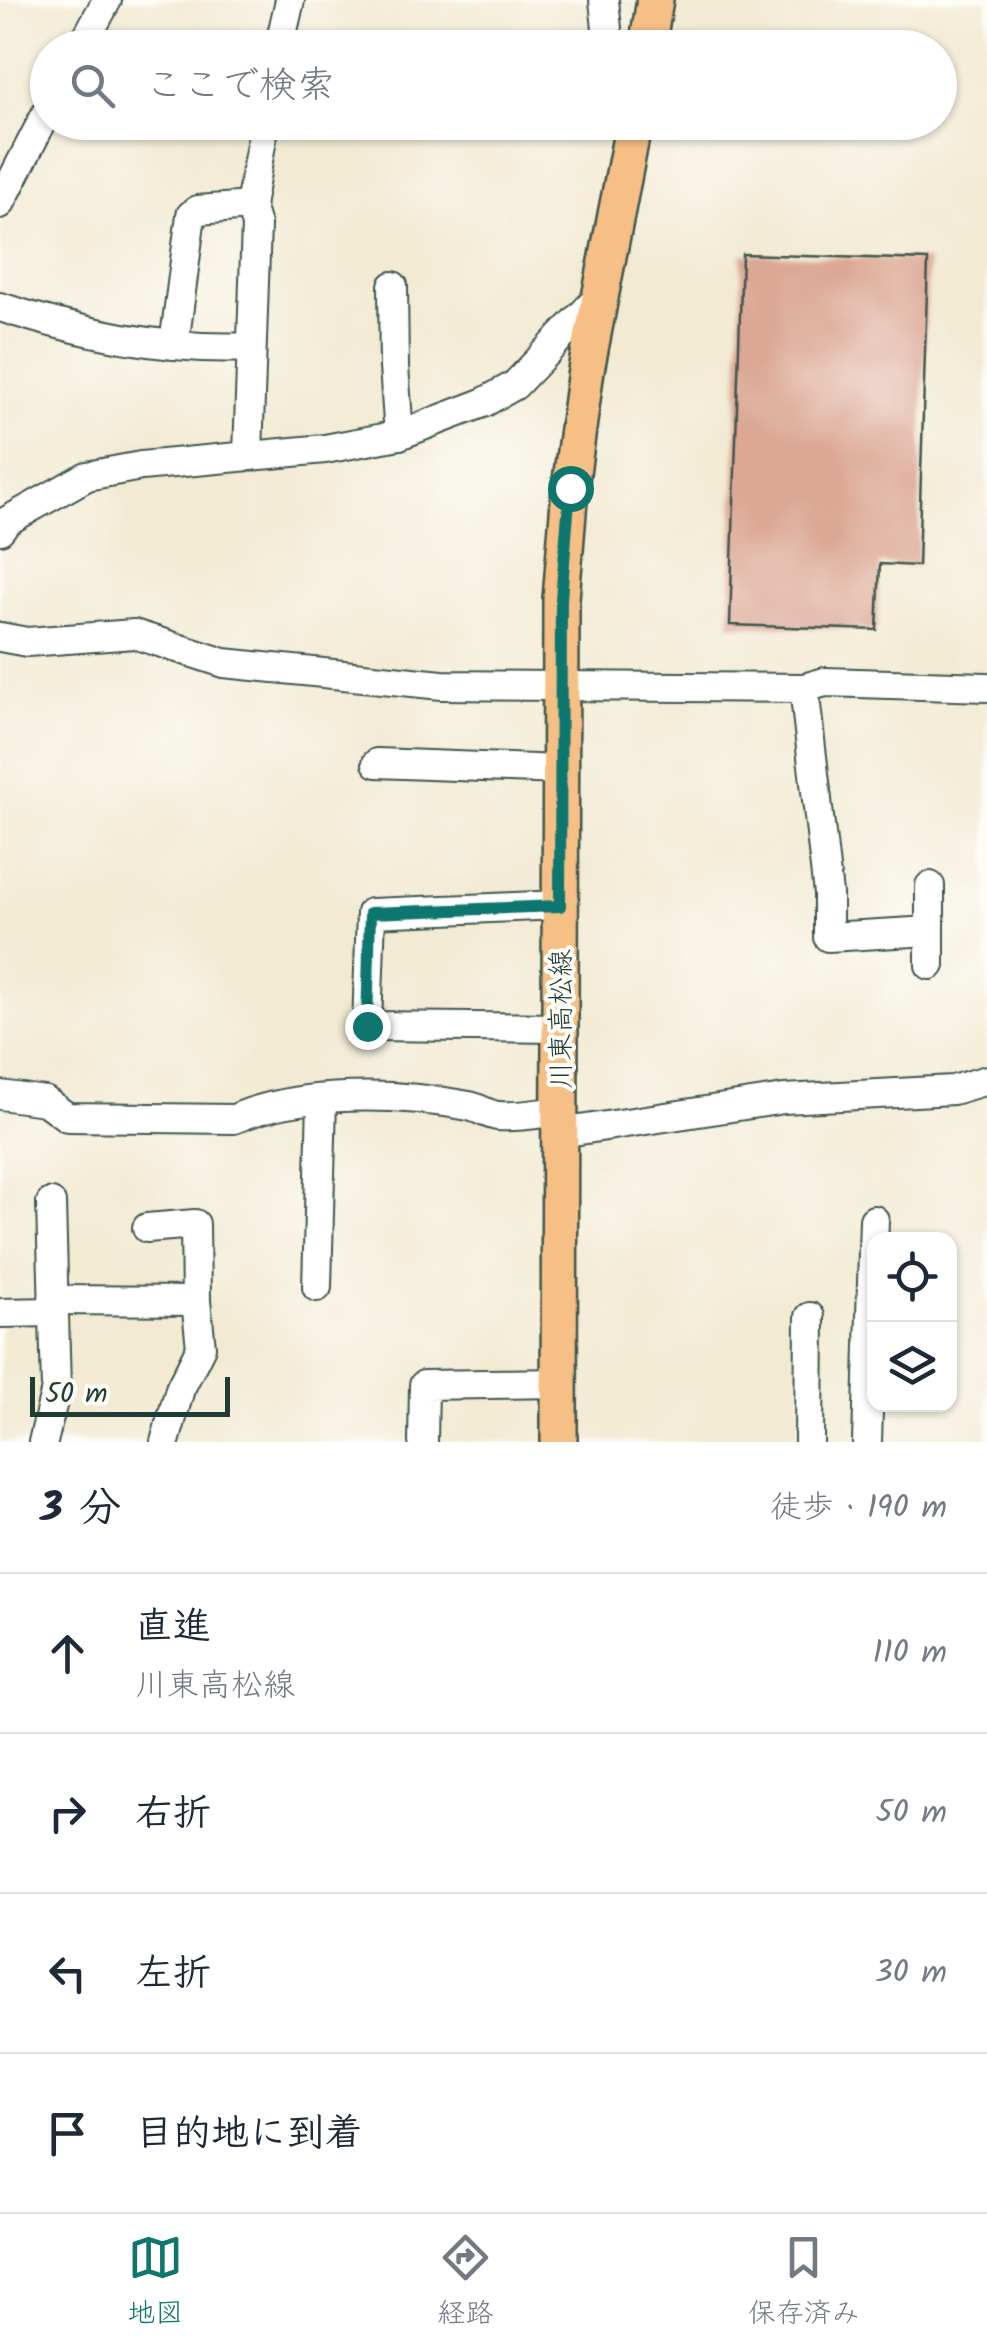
<!DOCTYPE html>
<html lang="ja">
<head>
<meta charset="utf-8">
<style>
  body { margin:0; font-family:Kalam,"Klee One",sans-serif; background:#f6f6f7; color:#1f2937 }
  .controls { position:absolute; right:30px; bottom:30px; display:grid; overflow:hidden; border-radius:20px; box-shadow:0 2px 8px #0004 }
  .controls button { width:90px; height:90px; display:grid; place-items:center; padding:0; border:0; border-bottom:2px solid #e0e1e3; background:#fff; color:#1f2937; font:50px sans-serif }
  .scale { position:absolute; left:30px; bottom:25px; width:200px; box-sizing:border-box; padding-left:10px; border:5px solid #1f3d34; border-top:0; font-size:28px; line-height:35px; white-space:nowrap; color:#1f3d34; -webkit-text-stroke:8px #fdfcf7; paint-order:stroke }
  .stop { position:absolute; width:30px; height:30px; margin:-22px; border:8px solid #0f766e; border-radius:50%; background:#fff }
  .stop.end { background:#0f766e; border-color:#fff; box-shadow:0 2px 10px #0008 }
  .list { margin:0; padding:0; list-style:none }
  h2 { display:flex; justify-content:space-between; align-items:center; height:130px; margin:0; padding:0 40px; font-size:42px }
  h2 small { font-size:32px; font-weight:400; color:#747a83 }
  .list li { display:grid; grid-template-columns:65px 1fr auto; gap:30px; align-items:center; box-sizing:border-box; height:160px; padding:0 40px; border-top:2px solid #e0e1e3 }
  .list b { display:block; font-size:38px; white-space:nowrap }
  .list p { margin:0; font-size:32px; white-space:nowrap; color:#747a83 }
  .list em { font-size:32px; font-style:normal; color:#747a83 }
  .icon { flex:none; width:55px; height:55px; fill:none; stroke:currentColor; stroke-width:2; stroke-linecap:round; stroke-linejoin:round }
  .map { position:relative; flex:none; width:987px; height:1442px; overflow:hidden }
  .search { position:absolute; background:#fff; box-shadow:0 2px 8px #0004; left:30px; right:30px; top:30px; height:110px; display:flex; align-items:center; gap:25px; box-sizing:border-box; padding:0 35px; border-radius:55px; color:#747a83; font-size:38px }
  .sheet { height:770px; background:#fff }
  nav { display:flex; justify-content:space-around; align-items:center; box-sizing:border-box; height:140px; border-top:2px solid #e0e1e3; background:#fff; font-size:28px; color:#747a83 }
  nav a { display:grid; justify-items:center; gap:5px }
  nav .on { color:#0f766e }
  .map>svg:first-child { display:block }
  .building { fill:#dca895 }
  .lines { fill:none; stroke-linecap:round; stroke-linejoin:round }
  .minor-casing { stroke:#3f574c; stroke-width:32 }
  .major-casing { stroke:#3f574c; stroke-width:40 }
  .minor { stroke:#fff; stroke-width:28 }
  .major { stroke:#f5bf86; stroke-width:35 }
  .route { stroke:#0f766e; stroke-width:12 }
  .labels { text-anchor:middle; stroke-width:8; stroke-linejoin:round; paint-order:stroke }
  .street-label { font-size:28px; fill:#1f3d34; stroke:#fdfcf7 }
</style>
</head>
<body>
<div class="map">
<svg width="987" height="1442" viewBox="0 0 987 1442">
  <rect width="100%" height="100%" fill="#fdfcf7"/>
  <filter id="ink" filterUnits="userSpaceOnUse"><feTurbulence type="fractalNoise" baseFrequency=".01" numOctaves="2"/><feDisplacementMap in="SourceGraphic" scale="20" xChannelSelector="R" yChannelSelector="G"/><feConvolveMatrix kernelMatrix="1 2 1 2 8 2 1 2 1" color-interpolation-filters="sRGB"/></filter>
  <filter id="wash" filterUnits="userSpaceOnUse"><feTurbulence type="fractalNoise" baseFrequency=".0048" numOctaves="4" result="noise"/><feDisplacementMap in="SourceGraphic" scale="40" xChannelSelector="R" yChannelSelector="G"/><feGaussianBlur stdDeviation="2.25" result="paint"/><feColorMatrix in="noise" values="0 0 0 0 0 0 0 0 0 0 0 0 0 0 0 0 0 1.4 0 .05"/><feComposite in="paint" operator="in"/></filter>
  <g filter="url(#wash)">
    <rect width="100%" height="100%" fill="#f2ead3"/>
    <g id="blocks">
      <polygon class="building" points="742,254 928,260 918,566 880,564 877,630 730,625"/>
    </g>
  </g>
  <g filter="url(#ink)">
    <use href="#blocks" fill-opacity="0" stroke="#3f574c" stroke-width="2.5"/>
    <g class="lines">
      <g class="minor-casing">
        <g id="minor">
          <polyline points="604,0 609,48"/>
          <polyline points="81,48 107,0"/>
          <polyline points="279,48 290,0"/>
          <polyline points="0,204 48,110"/>
          <polyline points="393,286 394,367 399,435"/>
          <path d="M0 307C81 333 165 351 250 347"/>
          <polyline points="174,345 191,215 198,210 250,206"/>
          <polyline points="248,454 256,225 250,206 265,122"/>
          <polyline points="0,530 7,521 87,476 141,466 325,449 399,435 483,403 515,385 601,295"/>
          <polyline points="0,637 27,642 134,634 224,663 442,685 804,688 828,894 828,937 930,931"/>
          <polyline points="804,688 825,682 987,687"/>
          <polyline points="377,763 560,770"/>
          <polyline points="930,886 930,965"/>
          <polyline points="560,1028 367,1026 371,913 560,905"/>
          <path d="M0 1095 45 1101 67 1117 234 1119C299 1090 399 1093 469 1106 479 1108 488 1115 498 1116 518 1118 540 1113 560 1111"/>
          <polyline points="560,1133 784,1099 953,1090 987,1080"/>
          <polyline points="147,1228 195,1224 196,1301 201,1347 180,1389 165,1442"/>
          <polyline points="317,1287 322,1100"/>
          <polyline points="53,1300 196,1301"/>
          <polyline points="0,1313 54,1312"/>
          <polyline points="43,1442 56,1389 51,1203"/>
          <polyline points="423,1442 424,1385 559,1383"/>
          <polyline points="809,1442 810,1317"/>
          <polyline points="867,1442 874,1220"/>
        </g>
      </g>
      <g class="major-casing">
        <g id="major">
          <polyline points="647,48 655,0"/>
          <polyline points="559,1442 561,599 570,488 586,370 634,122"/>
        </g>
      </g>
      <use href="#minor" class="minor"/>
      <use href="#major" class="major"/>
    </g>
  </g>
  <g class="lines" filter="url(#ink)">
    <polyline class="route" points="367,1026 370,913 560,906 561,599 570,488"/>
  </g>
  <g class="labels">
    <g class="street-label">
      <text transform="translate(560 1019) rotate(-90)" y="10">川東高松線</text>
    </g>
  </g>
</svg>
<div class="controls">
<button><svg class="icon" aria-label="locate" viewBox="0 0 24 24"><circle cx="12" cy="12" r="6"/><path d="M12 2v4M12 18v4M2 12h4M18 12h4"/></svg></button>
<button><svg class="icon" aria-label="layers" viewBox="0 0 24 24"><path d="M12 4l9 5-9 5-9-5zM3 14l9 5 9-5"/></svg></button>
</div>
<div class="scale">50 m</div>
<div class="stop" style="left:570px;top:488px"></div>
<div class="stop end" style="left:367px;top:1026px"></div>
<div class="search"><svg class="icon" aria-label="search" viewBox="0 0 24 24"><circle cx="10" cy="10" r="6"/><path d="M15 15l6 6"/></svg>ここで検索</div>
</div>
<section class="sheet">
<h2>3 分<small>徒歩 · 190 m</small></h2>
<ul class="list">
<li><svg class="icon" aria-label="ahead" viewBox="0 0 24 24"><path d="M12 20V5M6 11l6-6 6 6"/></svg><div><b>直進</b><p>川東高松線</p></div><em>110 m</em></li>
<li><svg class="icon" aria-label="right" viewBox="0 0 24 24"><path d="M7 20v-9h11M14 6l5 5-5 5"/></svg><div><b>右折</b></div><em>50 m</em></li>
<li><svg class="icon" aria-label="left" viewBox="0 0 24 24"><path d="M17 20v-9H6M10 6l-5 5 5 5"/></svg><div><b>左折</b></div><em>30 m</em></li>
<li><svg class="icon" aria-label="arrive" viewBox="0 0 24 24"><path d="M6 21V4h12l-3 4 3 4H6"/></svg><div><b>目的地に到着</b></div></li>
</ul>
</section>
<nav>
<a class="on"><svg class="icon" aria-label="map" viewBox="0 0 24 24"><path d="M3 6l6-2 6 2 6-2v14l-6 2-6-2-6 2zM9 4v14M15 6v14"/></svg>地図</a>
<a><svg class="icon" aria-label="directions" viewBox="0 0 24 24"><path d="M12 3l9 9-9 9-9-9zM9 14v-3h6M13 9l2 2-2 2"/></svg>経路</a>
<a><svg class="icon" aria-label="saved" viewBox="0 0 24 24"><path d="M7 4h10v16l-5-4-5 4z"/></svg>保存済み</a>
</nav>
</body>
</html>
